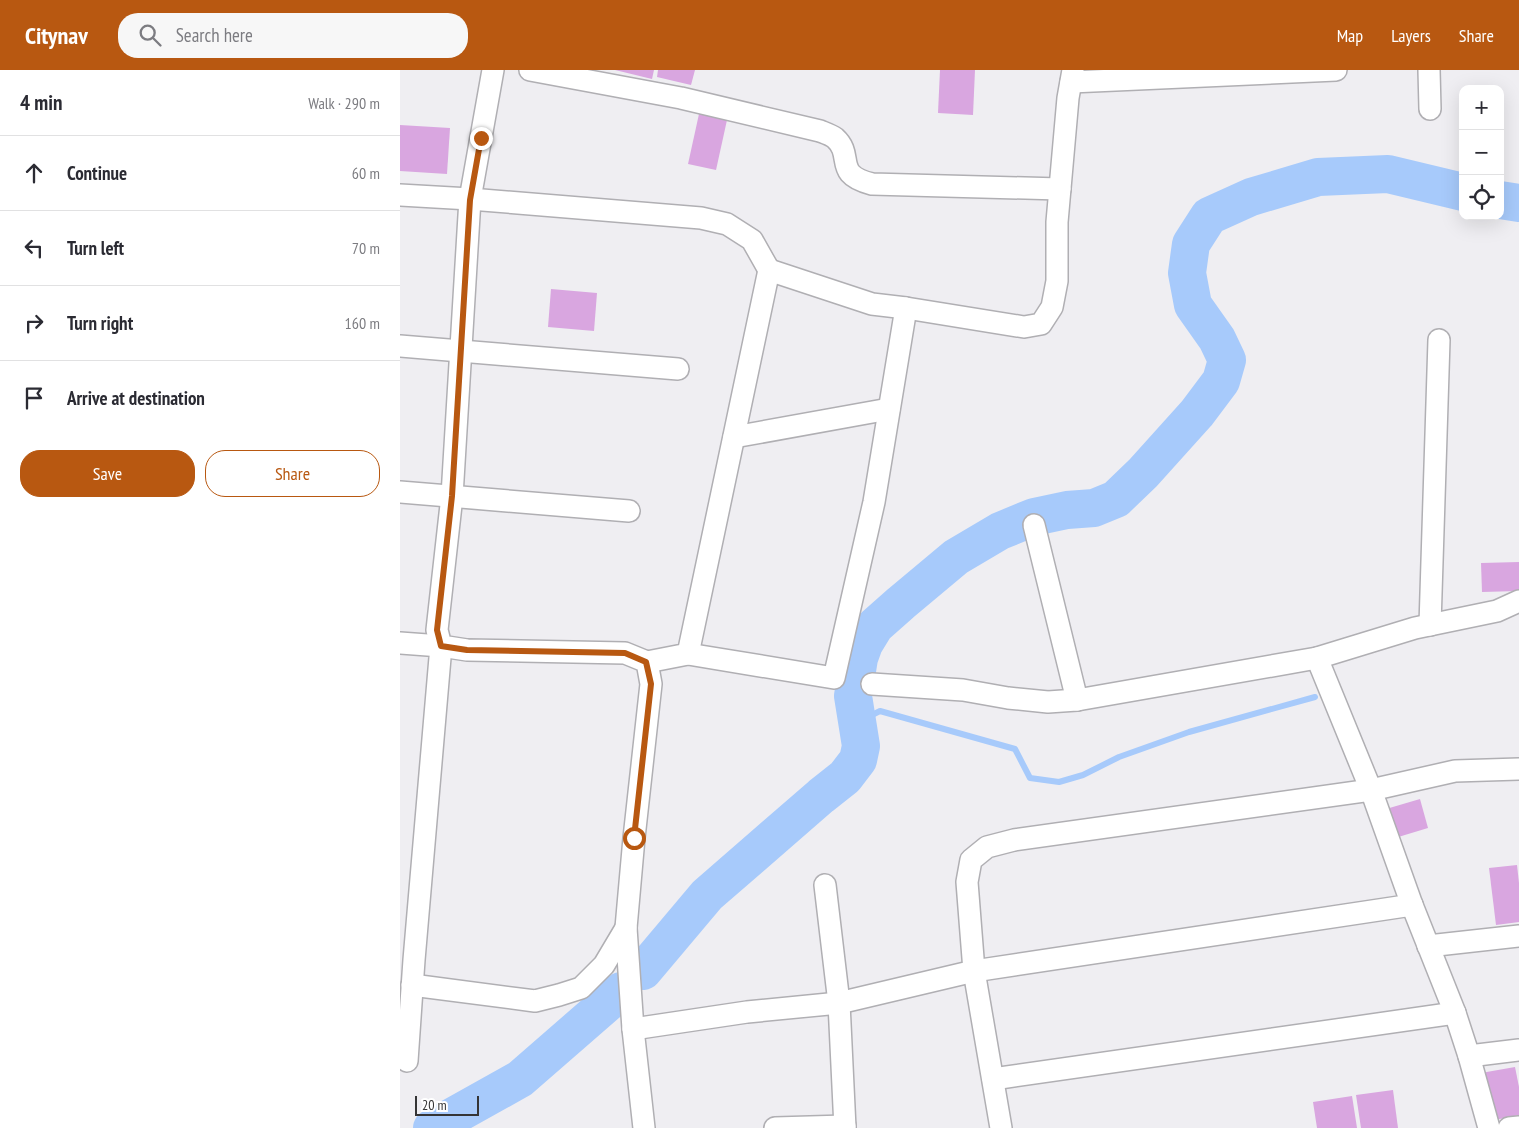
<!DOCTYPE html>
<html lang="en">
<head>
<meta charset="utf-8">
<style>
  body { margin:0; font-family:"PT Sans Narrow",sans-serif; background:#f7f7f7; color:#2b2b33 }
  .controls { position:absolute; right:15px; top:15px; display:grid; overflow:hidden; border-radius:10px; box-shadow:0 5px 20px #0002 }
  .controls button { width:45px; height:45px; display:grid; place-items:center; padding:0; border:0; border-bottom:1px solid #e1e1e2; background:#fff; color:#2b2b33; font:25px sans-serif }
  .scale { position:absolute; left:15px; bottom:12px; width:64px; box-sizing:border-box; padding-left:5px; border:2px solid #343435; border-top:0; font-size:14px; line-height:18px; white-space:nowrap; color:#343435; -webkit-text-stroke:4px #fff; paint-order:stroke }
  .stop { position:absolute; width:15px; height:15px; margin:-11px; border:4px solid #b85811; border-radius:50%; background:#fff }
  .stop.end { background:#b85811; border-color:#fff; box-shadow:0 1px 5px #0008 }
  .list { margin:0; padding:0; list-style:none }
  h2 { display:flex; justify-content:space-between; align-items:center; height:65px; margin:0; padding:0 20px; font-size:21px }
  h2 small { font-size:16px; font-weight:400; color:#7c7c81 }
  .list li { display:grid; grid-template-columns:32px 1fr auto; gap:15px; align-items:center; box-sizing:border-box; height:75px; padding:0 20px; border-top:1px solid #e1e1e2 }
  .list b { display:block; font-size:19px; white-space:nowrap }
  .list em { font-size:16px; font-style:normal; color:#7c7c81 }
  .actions { display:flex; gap:10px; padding:15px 20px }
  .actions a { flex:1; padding:11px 0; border:1px solid #b85811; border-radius:20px; text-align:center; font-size:18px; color:#b85811 }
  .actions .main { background:#b85811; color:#fff }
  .icon { flex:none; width:28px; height:28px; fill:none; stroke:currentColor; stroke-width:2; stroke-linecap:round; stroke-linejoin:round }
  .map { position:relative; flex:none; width:1119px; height:1058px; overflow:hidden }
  header { display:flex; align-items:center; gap:30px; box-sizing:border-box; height:70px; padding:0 25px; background:#b85811; color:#fff }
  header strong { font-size:24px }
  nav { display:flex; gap:28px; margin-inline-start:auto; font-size:18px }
  .search { width:350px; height:45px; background:#f7f7f7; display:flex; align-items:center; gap:12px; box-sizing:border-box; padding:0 18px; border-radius:20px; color:#7c7c81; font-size:19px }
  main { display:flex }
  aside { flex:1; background:#fff }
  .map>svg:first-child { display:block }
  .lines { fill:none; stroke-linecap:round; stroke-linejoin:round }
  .stream { stroke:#a7cafb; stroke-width:6 }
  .river { stroke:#a7cafb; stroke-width:38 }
  .building { fill:#d9a6e0 }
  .minor-casing { stroke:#b0afb3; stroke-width:24 }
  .minor { stroke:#fff; stroke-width:21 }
  .route { stroke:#b85811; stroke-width:6 }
</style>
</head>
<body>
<header>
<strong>Citynav</strong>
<div class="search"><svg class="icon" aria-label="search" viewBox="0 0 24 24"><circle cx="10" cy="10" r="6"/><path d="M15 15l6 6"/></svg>Search here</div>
<nav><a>Map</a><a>Layers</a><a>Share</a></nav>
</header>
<main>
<aside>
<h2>4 min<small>Walk · 290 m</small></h2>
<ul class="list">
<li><svg class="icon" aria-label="ahead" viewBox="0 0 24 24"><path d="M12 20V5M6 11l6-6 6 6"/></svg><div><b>Continue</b></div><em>60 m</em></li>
<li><svg class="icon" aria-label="left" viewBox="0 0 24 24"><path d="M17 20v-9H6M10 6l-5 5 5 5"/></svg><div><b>Turn left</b></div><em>70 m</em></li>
<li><svg class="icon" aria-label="right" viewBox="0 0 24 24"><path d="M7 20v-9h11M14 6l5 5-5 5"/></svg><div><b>Turn right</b></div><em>160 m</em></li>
<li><svg class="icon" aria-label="arrive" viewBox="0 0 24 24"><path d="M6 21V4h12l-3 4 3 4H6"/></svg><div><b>Arrive at destination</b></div></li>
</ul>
<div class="actions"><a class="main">Save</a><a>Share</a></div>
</aside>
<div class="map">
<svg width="1119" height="1058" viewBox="0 0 1119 1058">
  <rect width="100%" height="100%" fill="#efeef2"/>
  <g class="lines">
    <polyline class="stream" points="458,658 468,647 480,641 615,679 630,708 659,712 683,705 719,687 789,662 915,627"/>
    <g class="river">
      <polyline points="1100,130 1119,133"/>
      <polyline points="243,901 307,825 421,726 445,707 458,690 461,676 453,626 459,588 464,574 475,556 501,533 556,487 600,461 634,447 667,440 694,438 716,429 743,403 797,343 821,311 827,290 817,269 793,235 787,203 791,174 809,146 851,127 918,107 988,104 1063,122"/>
      <polyline points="32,1058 120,1009 221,921"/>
    </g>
  </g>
  <g class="building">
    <polygon points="215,0 254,0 252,9"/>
    <polygon points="258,0 295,0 291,15 257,7"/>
    <polygon points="540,0 575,0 573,45 538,43"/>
    <polygon points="299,44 327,50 316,100 288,94"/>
    <polygon points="0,55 50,58 47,104 0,101"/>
    <polygon points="151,219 197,223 194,261 148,257"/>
    <polygon points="1119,492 1119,521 1082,522 1081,493"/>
    <polygon points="1020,729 1028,758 995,768 986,739"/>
    <polygon points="1117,795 1119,813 1119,852 1096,855 1089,798"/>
    <polygon points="1115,997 1119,1017 1119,1045 1090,1051 1081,1003"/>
    <polygon points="993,1020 998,1058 961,1058 956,1025"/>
    <polygon points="952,1026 957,1058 917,1058 913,1032"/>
  </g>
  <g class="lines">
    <g class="minor-casing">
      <g id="minor">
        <polyline points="93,0 70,129 52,426 37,560 41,576 67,580 225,583 247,592 251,614 234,768 226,858 233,959 244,1058"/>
        <path d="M130 0 281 28 420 61C425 63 431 65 435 68 455 86 432 104 472 114L660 119"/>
        <polyline points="1029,0 1030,39"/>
        <polyline points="671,12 936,0"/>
        <polyline points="0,125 70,129 301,148 327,154 352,170 369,200"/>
        <polyline points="0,276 278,299"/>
        <polyline points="334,367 489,339"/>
        <polyline points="0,422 229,441"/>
        <polyline points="634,455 677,630"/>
        <polyline points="1030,555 1039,270"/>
        <polyline points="0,573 41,576 14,890 7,991"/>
        <polyline points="288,584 434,608 474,432 506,238"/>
        <polyline points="917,588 971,720 1012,835 1055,943 1069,986 1089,1058"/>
        <polyline points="247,592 288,584 369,200 472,234 506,238 624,257 641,254 652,237 657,211 657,152 668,28 673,0"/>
        <polyline points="472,614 563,620 608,628 648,632 677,630 917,588 1015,558 1097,541 1119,531"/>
        <polyline points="425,815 439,933 445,1058"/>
        <polyline points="1028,876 1119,866"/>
        <polyline points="12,915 135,931 159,925 181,918 204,895 226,858"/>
        <polyline points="233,959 347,942 439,933 574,901 1012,835"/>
        <polyline points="1069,986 1119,980"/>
        <polyline points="593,1009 1055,943"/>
        <polyline points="375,1058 445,1056"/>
        <polyline points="601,1058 574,901 567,812 571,790 587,777 614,770 971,720 1055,701 1119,699"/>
        <polyline points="1109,1058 1119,1057"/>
      </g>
    </g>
    <use href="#minor" class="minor"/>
  </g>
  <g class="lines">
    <polyline class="route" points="81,68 70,130 52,426 37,560 41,576 67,580 225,583 246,592 251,614 234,768"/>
  </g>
</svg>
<div class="controls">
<button>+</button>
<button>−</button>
<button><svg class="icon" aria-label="locate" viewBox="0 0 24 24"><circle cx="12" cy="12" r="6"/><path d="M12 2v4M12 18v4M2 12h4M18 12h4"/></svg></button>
</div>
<div class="scale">20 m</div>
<div class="stop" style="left:234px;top:768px"></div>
<div class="stop end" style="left:81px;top:68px"></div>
</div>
</main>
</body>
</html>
